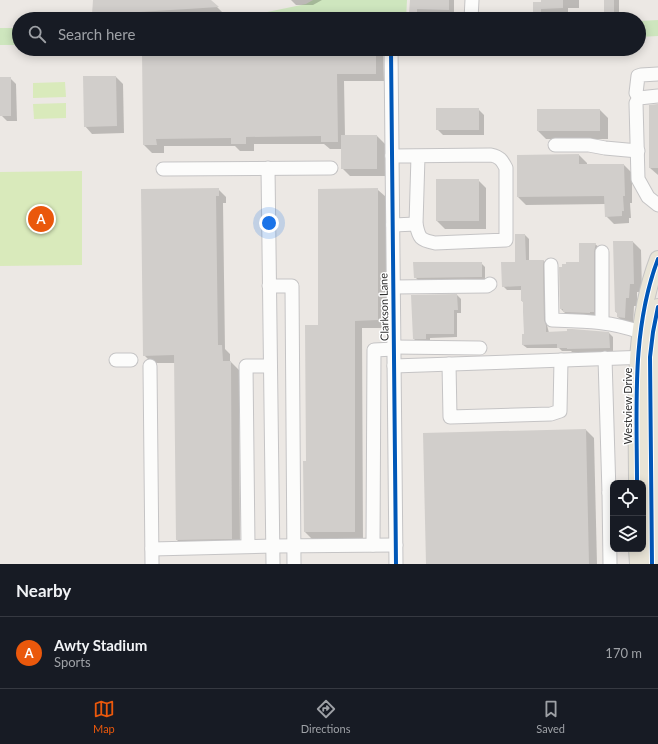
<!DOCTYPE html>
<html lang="en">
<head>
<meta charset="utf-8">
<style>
  body { margin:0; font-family:Lato,sans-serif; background:#242831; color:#f1f3f6 }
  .controls { position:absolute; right:12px; bottom:12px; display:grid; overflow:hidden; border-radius:8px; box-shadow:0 2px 10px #0003 }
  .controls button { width:36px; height:36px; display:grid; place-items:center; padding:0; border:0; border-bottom:1px solid #363941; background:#171b24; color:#f1f3f6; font:20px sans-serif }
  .you { position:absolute; left:269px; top:223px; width:14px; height:14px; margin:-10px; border:3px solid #fff; border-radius:50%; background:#1a73e8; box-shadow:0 0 0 6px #1a73e833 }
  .badge { display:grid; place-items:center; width:26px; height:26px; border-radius:50%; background:#ea580c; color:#fff; font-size:13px; font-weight:700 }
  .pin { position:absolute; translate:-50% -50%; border:2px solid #fff; box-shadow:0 1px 4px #0006 }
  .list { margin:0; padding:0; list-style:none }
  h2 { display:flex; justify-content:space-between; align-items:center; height:52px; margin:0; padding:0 16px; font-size:17px }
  h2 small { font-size:13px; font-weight:400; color:#9ea1a6 }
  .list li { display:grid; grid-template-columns:26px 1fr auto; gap:12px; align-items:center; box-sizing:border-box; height:72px; padding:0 16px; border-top:1px solid #363941 }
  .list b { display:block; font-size:15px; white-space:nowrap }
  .list p { margin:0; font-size:13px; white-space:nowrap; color:#9ea1a6 }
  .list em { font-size:13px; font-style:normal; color:#9ea1a6 }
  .icon { flex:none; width:22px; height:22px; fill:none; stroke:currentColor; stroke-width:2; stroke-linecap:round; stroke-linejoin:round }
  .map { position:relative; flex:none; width:658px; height:564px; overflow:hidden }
  .search { position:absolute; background:#171b24; box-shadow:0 2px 10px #0003; left:12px; right:12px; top:12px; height:44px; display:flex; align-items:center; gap:10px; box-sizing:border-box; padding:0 14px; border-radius:22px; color:#9ea1a6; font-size:15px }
  .sheet { height:124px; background:#171b24 }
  nav { display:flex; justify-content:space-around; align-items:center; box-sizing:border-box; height:56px; border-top:1px solid #363941; background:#171b24; font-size:11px; color:#9ea1a6 }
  nav a { display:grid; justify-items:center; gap:2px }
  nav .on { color:#ea580c }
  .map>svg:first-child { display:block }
  .green { fill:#cee6be }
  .pitch { fill:#d9eabb }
  .shadow { fill:#0003 }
  .building { fill:#d1cecb }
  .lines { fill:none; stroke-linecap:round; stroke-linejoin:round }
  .minor-casing { stroke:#c5c4c5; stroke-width:15 }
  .major-casing { stroke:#c6c5c4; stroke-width:18 }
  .minor { stroke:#fcfcfb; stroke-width:13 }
  .major { stroke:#e8e4d6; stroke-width:16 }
  .cycleway-casing { stroke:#fff; stroke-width:6 }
  .cycleway { stroke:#0057b8; stroke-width:4 }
  .labels { text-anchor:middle; stroke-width:3; stroke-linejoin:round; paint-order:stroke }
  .street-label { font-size:11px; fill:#2e2e2e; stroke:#fff }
</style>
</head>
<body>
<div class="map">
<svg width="658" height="564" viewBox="0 0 658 564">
  <rect width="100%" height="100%" fill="#ece8e4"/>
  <g class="green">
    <polygon points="313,0 407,0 406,19 143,19 243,17 306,4"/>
    <polygon points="658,20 658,36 639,37 639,21"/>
    <rect x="0" y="28" width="19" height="17"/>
  </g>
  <g class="pitch">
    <polygon points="65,82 66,97 33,98 33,83"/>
    <polygon points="66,103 66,118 34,119 33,104"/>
    <polygon points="82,171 82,265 0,266 0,172"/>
  </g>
  <g class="shadow">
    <polygon points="94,0 210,0 225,15 155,19 98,19 93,14"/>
    <polygon points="291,0 322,0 313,5 296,5"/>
    <polygon points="411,0 454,0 454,14 422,14 422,19 415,18 410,14"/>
    <polygon points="542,0 579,0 579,8 568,8 568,13 546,14 546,19 536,19 534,17 542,3"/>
    <polygon points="605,0 619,0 619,19 606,19 605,17"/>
    <polygon points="382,49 383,51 384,81 344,81 345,136 377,136 385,144 385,176 350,176 342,168 342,149 330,149 324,144 254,144 254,151 240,151 235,146 164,146 164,153 152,153 144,145 143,52"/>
    <polygon points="116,77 123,84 124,133 92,134 85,126"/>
    <polygon points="10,78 16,84 17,121 7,121 1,115"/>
    <polygon points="658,104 658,175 650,168"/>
    <polygon points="478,109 484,115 484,135 443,135 437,129"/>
    <polygon points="600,110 608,118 608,139 546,139 538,131"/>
    <polygon points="579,155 587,163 587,165 624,165 632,173 632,203 630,203 631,218 629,218 629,223 614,224 606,216 606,204 526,205 518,197"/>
    <polygon points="478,180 486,188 486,229 445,229 437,221"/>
    <polygon points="218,189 226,197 226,203 223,203 225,349 230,354 230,361 239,370 240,547 185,548 177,540 175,363 152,363 144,355"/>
    <polygon points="378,190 386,197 386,328 362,328 363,540 313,540 305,532 307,462 319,326"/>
    <polygon points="525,235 529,239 529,261 544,261 547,265 546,269 547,325 549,333 609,333 613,337 613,352 572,352 571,351 562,351 559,348 527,348 523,345 525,335 524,303 522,301 522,290 507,290 503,286 516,263"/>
    <polygon points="633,242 641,250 642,292 637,292 637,306 634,306 633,325 626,325 618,317 618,314 616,312"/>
    <polygon points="595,244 600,248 598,316 568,316 561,309"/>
    <polygon points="481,263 485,267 485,280 419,281 415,277"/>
    <polygon points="457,295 461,299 461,313 457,313 457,337 430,338 430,343 418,343 414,339"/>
    <polygon points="586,430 594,438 597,564 427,564"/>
  </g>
  <g class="building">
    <polygon points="93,0 211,0 219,7 92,15"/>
    <polygon points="410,0 449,0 449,10 417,9 417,14 409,14"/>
    <polygon points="541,0 563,0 563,8 541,9 541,17 533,17 533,2 541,2"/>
    <rect x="604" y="0" width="10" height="18"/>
    <polygon points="376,49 376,74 337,74 338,142 321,142 321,136 246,137 246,144 231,144 231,138 156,139 157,145 143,145 142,51"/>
    <polygon points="83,76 116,76 117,126 84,127"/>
    <rect x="0" y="77" width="11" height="39"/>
    <polygon points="658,104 658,168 649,168 649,105"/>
    <rect x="436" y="108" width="43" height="22"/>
    <rect x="537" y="109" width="63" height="22"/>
    <rect x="341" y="135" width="36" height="34"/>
    <polygon points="579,154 579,164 624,164 625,196 623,196 624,211 622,211 622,216 605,217 604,196 517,197 517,155"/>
    <rect x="436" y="179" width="43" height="42"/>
    <polygon points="219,188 219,196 216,196 218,345 222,345 223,361 231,361 232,539 176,540 174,355 143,356 141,189"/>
    <polygon points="378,188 378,320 355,321 355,532 304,532 303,461 306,461 305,325 318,325 318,189"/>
    <polygon points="515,234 525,234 526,260 544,260 543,265 544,320 546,325 546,332 567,331 567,329 572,329 609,332 610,348 567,349 567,348 557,348 557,344 522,345 522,334 524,334 523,312 523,301 521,301 521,286 502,287 501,262 515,262"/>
    <polygon points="613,241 633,241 634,284 630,284 629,298 626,298 625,318 617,317 617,312 615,312"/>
    <polygon points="579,243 596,243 594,252 594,312 590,312 590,313 563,312 563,309 560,309 559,267 562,267 562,264 566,264 566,262 579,262"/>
    <polygon points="413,262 482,262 482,277 414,278"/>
    <polygon points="457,294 458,310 454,310 454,334 426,334 426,339 413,339 411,295"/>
    <polygon points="586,429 589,564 426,564 423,433"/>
  </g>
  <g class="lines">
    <g class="minor-casing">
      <g id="minor">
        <polyline points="471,19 472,0"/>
        <polyline points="391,49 396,564"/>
        <polyline points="658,96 639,98 636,103 638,179 648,197 658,205"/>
        <polyline points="639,98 636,93 638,76 641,75 658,74"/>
        <polyline points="555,145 589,145 605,148 638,151"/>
        <path d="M392 156 491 155C500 157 502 160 506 168V240L435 243C420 240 419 238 416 224L418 156"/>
        <polyline points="268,168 273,564"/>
        <polyline points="163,169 331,168"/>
        <polyline points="393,225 416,224"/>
        <path d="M551 265 552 320C584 321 610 321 640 332"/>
        <polyline points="269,286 292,286 294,564"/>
        <polyline points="393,287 487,286 490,284"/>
        <polyline points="602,322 602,252"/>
        <polyline points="394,347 480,348"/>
        <polyline points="605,358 609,493 613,493"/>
        <polyline points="116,360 131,360"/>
        <polyline points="449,364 450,417 551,414 560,411 561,360"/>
        <polyline points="150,366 152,564"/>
        <polyline points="394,366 648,357"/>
        <polyline points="609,493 610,564"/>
        <polyline points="373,545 374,350 394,349"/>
        <polyline points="248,546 246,366 270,366"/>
        <polyline points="152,549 273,546 396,545"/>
      </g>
    </g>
    <g class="major-casing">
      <g id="major">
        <path d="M637 483C637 409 631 330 658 259"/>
        <polyline points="637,549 638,564"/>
        <polyline points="652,564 650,357 653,332 658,307"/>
      </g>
    </g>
    <use href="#minor" class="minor"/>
    <use href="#major" class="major"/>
    <g class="cycleway-casing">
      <g id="cycleway">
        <polyline points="391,49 396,564"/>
        <path d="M637 483C637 409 631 330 658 259"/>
        <polyline points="652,564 650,357 653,332 658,307"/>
      </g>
    </g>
    <use href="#cycleway" class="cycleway"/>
  </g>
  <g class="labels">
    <g class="street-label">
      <text transform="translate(384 307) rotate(-91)" y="4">Clarkson Lane</text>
      <text transform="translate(628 406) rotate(-90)" y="4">Westview Drive</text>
    </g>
  </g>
</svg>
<div class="controls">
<button><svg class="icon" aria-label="locate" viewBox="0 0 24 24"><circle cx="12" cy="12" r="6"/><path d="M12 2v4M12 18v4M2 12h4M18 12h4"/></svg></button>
<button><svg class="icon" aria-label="layers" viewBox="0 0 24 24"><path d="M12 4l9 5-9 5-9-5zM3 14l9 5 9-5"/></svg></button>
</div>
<div class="you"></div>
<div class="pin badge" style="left:41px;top:219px">A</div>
<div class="search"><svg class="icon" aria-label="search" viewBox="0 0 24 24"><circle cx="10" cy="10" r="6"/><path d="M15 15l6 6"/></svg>Search here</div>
</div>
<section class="sheet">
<h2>Nearby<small></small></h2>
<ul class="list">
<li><span class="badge">A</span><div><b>Awty Stadium</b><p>Sports</p></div><em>170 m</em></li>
</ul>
</section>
<nav>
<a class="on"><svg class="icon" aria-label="map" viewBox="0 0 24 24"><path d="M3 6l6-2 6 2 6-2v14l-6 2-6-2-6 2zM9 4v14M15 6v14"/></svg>Map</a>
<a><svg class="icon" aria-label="directions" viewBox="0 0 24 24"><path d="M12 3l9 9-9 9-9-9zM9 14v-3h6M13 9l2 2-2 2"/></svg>Directions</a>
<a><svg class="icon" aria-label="saved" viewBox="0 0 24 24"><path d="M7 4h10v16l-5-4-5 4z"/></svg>Saved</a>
</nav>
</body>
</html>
